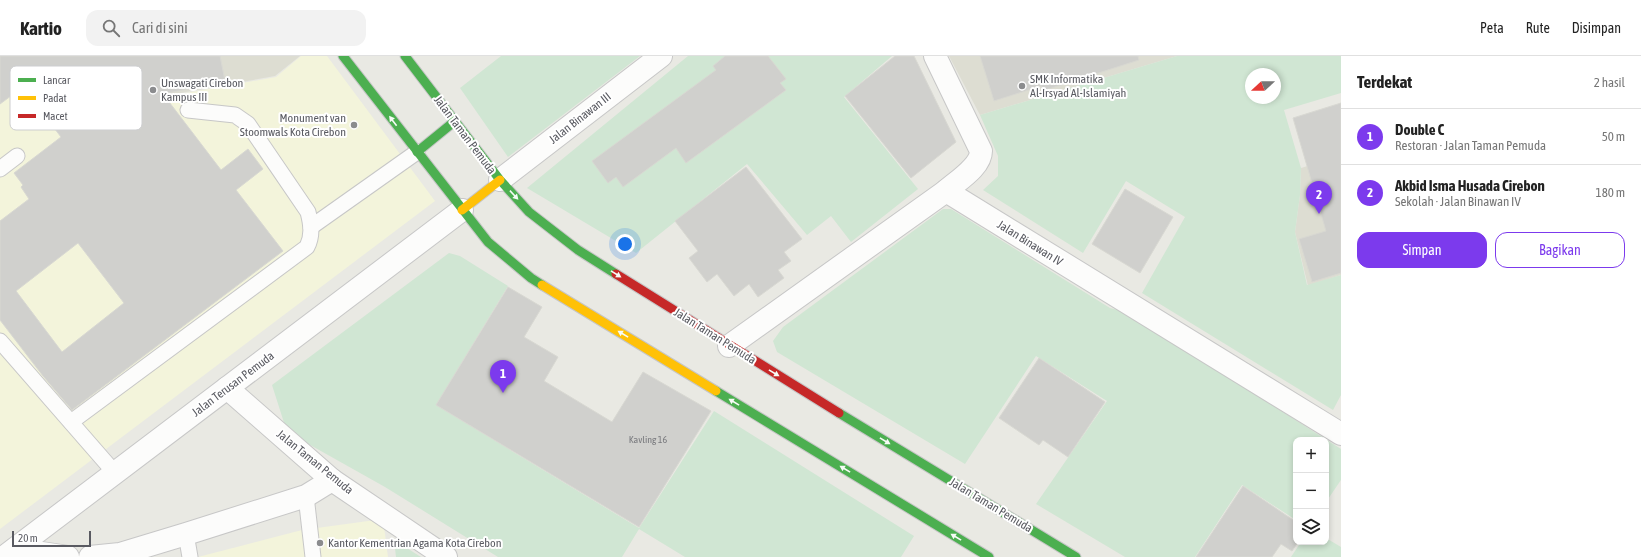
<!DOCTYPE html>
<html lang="id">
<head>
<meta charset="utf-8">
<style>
  body { margin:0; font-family:"Asap Condensed",sans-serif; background:#f2f2f2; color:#222 }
  .controls { position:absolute; right:12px; bottom:12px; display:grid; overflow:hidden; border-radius:8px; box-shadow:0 2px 6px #0003 }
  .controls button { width:36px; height:36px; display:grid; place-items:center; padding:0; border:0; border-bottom:1px solid #e0e0e0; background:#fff; color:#222; font:20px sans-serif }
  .compass { position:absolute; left:1245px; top:12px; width:36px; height:36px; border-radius:50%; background:#fff; box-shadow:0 2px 6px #0003; rotate:249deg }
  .scale { position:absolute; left:12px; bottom:10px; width:79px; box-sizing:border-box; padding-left:4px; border:2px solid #595a61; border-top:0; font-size:11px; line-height:14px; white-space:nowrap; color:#595a61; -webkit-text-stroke:3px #fff; paint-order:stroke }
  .you { position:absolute; left:625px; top:188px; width:14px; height:14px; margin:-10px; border:3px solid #fff; border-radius:50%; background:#1a73e8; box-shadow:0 0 0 6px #1a73e833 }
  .badge { display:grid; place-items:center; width:26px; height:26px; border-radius:50%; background:#7c3aed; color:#fff; font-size:13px; font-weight:700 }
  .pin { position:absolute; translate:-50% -33px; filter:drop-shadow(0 1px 2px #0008) }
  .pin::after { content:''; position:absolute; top:21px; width:14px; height:12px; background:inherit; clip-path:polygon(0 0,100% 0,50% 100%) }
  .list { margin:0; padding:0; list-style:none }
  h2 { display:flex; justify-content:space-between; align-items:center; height:52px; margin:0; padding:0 16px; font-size:17px }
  h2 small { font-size:13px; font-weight:400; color:#767676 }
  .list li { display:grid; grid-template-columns:26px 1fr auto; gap:12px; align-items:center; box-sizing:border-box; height:56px; padding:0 16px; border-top:1px solid #e0e0e0 }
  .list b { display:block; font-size:15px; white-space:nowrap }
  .list p { margin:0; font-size:13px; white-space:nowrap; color:#767676 }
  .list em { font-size:13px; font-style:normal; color:#767676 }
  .actions { display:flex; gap:8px; padding:12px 16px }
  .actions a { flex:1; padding:9px 0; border:1px solid #7c3aed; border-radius:12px; text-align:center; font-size:14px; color:#7c3aed }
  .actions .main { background:#7c3aed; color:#fff }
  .icon { flex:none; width:22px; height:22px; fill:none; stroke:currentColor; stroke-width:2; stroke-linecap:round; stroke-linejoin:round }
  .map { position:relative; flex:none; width:1341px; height:501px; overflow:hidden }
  header { display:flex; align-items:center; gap:24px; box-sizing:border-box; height:56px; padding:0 20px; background:#fff; border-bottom:1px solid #e0e0e0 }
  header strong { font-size:19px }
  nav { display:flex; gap:22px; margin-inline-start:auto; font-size:14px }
  .search { width:280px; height:36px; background:#f2f2f2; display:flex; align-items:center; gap:10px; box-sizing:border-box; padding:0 14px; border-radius:12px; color:#767676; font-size:15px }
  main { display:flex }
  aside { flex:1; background:#fff }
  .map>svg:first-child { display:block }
  .commercial { fill:#f3f4db }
  .education { fill:#ddddd2 }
  .green { fill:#d0e6d3; fill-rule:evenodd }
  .building { fill:#d0d0cd; stroke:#d8d8d2; fill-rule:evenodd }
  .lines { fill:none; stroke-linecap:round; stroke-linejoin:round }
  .lane-casing { stroke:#c7c7c7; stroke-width:17 }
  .street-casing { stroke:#c7c7c7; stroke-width:24 }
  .fast-casing { stroke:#c6c6c6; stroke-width:11 }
  .slow-casing { stroke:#c6c6c6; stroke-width:11 }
  .jam-casing { stroke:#c6c6c6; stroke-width:11 }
  .lane { stroke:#fcfcfb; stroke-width:15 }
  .street { stroke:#fcfcfb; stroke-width:22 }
  .fast { stroke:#4caf50; stroke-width:9 }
  .slow { stroke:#ffc107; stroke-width:9 }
  .jam { stroke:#c62828; stroke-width:9 }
  .oneway { fill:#f6fbf6 }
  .poi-dot { fill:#8b8c8e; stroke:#fff; stroke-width:1.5 }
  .labels { text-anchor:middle; stroke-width:4; stroke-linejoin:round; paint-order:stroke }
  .number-label { font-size:10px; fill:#78797d }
  .poi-label { font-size:12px; fill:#595a61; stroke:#fff; text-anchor:start }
  .street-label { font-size:12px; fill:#595a61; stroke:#fff }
  .key { fill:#fff; stroke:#cdced0; stroke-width:1 }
  .key-label { font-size:11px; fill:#595a61 }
</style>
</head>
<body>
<header>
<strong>Kartio</strong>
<div class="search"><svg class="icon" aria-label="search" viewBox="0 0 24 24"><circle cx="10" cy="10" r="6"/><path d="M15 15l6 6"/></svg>Cari di sini</div>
<nav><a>Peta</a><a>Rute</a><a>Disimpan</a></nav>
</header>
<main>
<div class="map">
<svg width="1341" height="501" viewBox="0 0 1341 501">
  <rect width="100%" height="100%" fill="#e9e9e3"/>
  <g class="commercial">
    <polygon points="0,0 119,49 276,21 301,0 327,0 435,145 0,473"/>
    <polygon points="383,463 388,501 198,501 302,474"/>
  </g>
  <g class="education">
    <polygon points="82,0 300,0 275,20 119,48"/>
    <polygon points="949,0 1177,0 980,59"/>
    <polygon points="1341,100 1341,219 1308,230 1295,176 1300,139 1301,112"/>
  </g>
  <g class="green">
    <polygon points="501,0 640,0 508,101 460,32"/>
    <polygon points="688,0 892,0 844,41 918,133 851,186 831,160 807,179 747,108 636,197 527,132"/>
    <path d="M1177 0H1341V37L1284 54 1301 112 1300 139 1295 176 1307 229 1341 219V339L1333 354 1142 237 1185 161 1126 125 1083 197 983 134 998 120V100L980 59ZM1251 18H1275V42H1251Z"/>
    <polygon points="943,153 951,153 1110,252 1122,255 1140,265 1341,393 1341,424 1326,446 1326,384 1296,384 1296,464 1242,429 1195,501 1125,501 1036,448 1107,345 1036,300 965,408 777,296 773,285 783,271"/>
    <polygon points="449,197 460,200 508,230 436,349 639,472 714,355 914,480 901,501 685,501 639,473 622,501 498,501 385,431 287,376 272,329"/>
    <polygon points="1326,482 1341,491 1341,501 1291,501 1301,486 1326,486"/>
    <polygon points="394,484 421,501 396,501"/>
  </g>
  <g class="building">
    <path d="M0 0H220L225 25 163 38 221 114 248 93 263 113 236 134 283 195 72 354 43 320 0 264V165L29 143 21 131 23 129 14 117 61 81 23 31 0 48ZM78 187 124 247 62 296 16 235Z"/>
    <polygon points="725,0 768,0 786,23 780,27 786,34 686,107 676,92 623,131 616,121 608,127 592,105 716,14 713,10"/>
    <polygon points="895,0 914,0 956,86 911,122 845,40"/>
    <polygon points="980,0 1138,0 1139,4 1042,35 1041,30 994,45"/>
    <polygon points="1341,47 1341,217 1312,226 1299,183 1326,175 1293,62"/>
    <polygon points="746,111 802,183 784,196 791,205 778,214 784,222 758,241 749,228 734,240 717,218 707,226 689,202 698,195 675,165"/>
    <polygon points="1125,133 1173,161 1140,217 1092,188"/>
    <polygon points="508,231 542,251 524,281 558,301 544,325 612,366 643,316 711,355 639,471 436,349"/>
    <polygon points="1039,302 1105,346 1068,401 1043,384 1039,389 999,362"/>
    <polygon points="1243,430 1296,466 1296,486 1298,486 1292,495 1281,488 1272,501 1196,501"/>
  </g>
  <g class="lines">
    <g class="lane-casing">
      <g id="lane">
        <polyline points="0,113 17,100"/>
        <polyline points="311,171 417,96"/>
        <polyline points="0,285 115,417"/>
        <path d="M71 366 307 191C313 179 311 168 308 156L248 68 235 59 188 54"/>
        <polyline points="306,440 313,501"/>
        <polyline points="186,478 190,501"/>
      </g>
    </g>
    <g class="street-casing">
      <g id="street">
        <path d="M935 0 981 95C981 111 957 125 946 135"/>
        <polyline points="500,124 661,0"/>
        <polyline points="729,290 946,135 1341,378"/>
        <polyline points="227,332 332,424 446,501"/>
        <polyline points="15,493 68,501"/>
        <polyline points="4,501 462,154"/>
        <polyline points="90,501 120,498 186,478 306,440 332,424"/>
      </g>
    </g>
    <g class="fast-casing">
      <g id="fast">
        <polyline points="343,0 488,186 531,222 542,229"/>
        <polyline points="405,0 500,124 529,156 578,194 616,218"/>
        <polyline points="417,96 455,65"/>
        <polyline points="716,335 989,501"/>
        <polyline points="839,357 1076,501"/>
      </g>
    </g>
    <g class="slow-casing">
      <g id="slow">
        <polyline points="462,154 500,124"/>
        <polyline points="542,229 716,335"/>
      </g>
    </g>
    <g class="jam-casing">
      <polyline id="jam" points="616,218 839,357"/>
    </g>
    <use href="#lane" class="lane"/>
    <use href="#street" class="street"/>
    <use href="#fast" class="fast"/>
    <use href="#slow" class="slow"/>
    <use href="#jam" class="jam"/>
  </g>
  <defs><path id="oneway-solid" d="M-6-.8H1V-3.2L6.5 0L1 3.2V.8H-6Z"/></defs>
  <g class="oneway">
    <use href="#oneway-solid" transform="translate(393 65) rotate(-127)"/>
    <use href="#oneway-solid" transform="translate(514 139) rotate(47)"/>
    <use href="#oneway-solid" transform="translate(616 218) rotate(32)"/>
    <use href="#oneway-solid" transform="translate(623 278) rotate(-149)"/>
    <use href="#oneway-solid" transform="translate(774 317) rotate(31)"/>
    <use href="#oneway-solid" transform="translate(734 346) rotate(-149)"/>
    <use href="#oneway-solid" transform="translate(885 385) rotate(31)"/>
    <use href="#oneway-solid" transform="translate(845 413) rotate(-149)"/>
    <use href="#oneway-solid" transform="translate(956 481) rotate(-149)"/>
  </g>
  <g class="poi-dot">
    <circle cx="1022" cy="30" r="4"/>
    <circle cx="153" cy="34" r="4"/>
    <circle cx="354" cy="69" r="4"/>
    <circle cx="320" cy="487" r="4"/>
  </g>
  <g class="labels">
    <g class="number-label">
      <text x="648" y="387">Kavling 16</text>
    </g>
    <g class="poi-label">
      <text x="1030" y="27">SMK Informatika<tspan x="1030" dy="14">Al-Irsyad Al-Islamiyah</tspan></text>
      <text x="161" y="31">Unswagati Cirebon<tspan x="161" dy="14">Kampus III</tspan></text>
      <text x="346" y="66" text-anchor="end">Monument van<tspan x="346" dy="14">Stoomwals Kota Cirebon</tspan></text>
      <text x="328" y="491">Kantor Kementrian Agama Kota Cirebon</text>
    </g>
    <g class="street-label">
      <text transform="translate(580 62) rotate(-38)" y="4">Jalan Binawan III</text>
      <text transform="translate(465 79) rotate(53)" y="4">Jalan Taman Pemuda</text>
      <text transform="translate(1030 187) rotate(32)" y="4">Jalan Binawan IV</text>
      <text transform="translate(715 280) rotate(32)" y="4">Jalan Taman Pemuda</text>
      <text transform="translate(233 328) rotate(-37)" y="4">Jalan Terusan Pemuda</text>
      <text transform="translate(315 406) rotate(39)" y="4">Jalan Taman Pemuda</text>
      <text transform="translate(991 449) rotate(31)" y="4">Jalan Taman Pemuda</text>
    </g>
  </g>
  <rect x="10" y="10" width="132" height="64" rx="6" class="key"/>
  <rect x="18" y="22" width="18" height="4" fill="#4caf50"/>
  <rect x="18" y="40" width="18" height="4" fill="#ffc107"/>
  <rect x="18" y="58" width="18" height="4" fill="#c62828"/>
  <g class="key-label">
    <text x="43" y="28">Lancar</text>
    <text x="43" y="46">Padat</text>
    <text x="43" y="64">Macet</text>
  </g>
</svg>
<div class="controls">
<button>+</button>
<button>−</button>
<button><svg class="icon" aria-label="layers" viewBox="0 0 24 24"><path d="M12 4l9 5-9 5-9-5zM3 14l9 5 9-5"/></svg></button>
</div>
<svg class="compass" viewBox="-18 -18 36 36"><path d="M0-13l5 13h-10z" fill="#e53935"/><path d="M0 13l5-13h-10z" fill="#767676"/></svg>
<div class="scale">20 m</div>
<div class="you"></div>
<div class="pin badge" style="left:503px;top:337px">1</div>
<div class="pin badge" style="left:1319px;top:158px">2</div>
</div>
<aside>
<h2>Terdekat<small>2 hasil</small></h2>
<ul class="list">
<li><span class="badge">1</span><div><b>Double C</b><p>Restoran · Jalan Taman Pemuda</p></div><em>50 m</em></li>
<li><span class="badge">2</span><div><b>Akbid Isma Husada Cirebon</b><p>Sekolah · Jalan Binawan IV</p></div><em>180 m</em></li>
</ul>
<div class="actions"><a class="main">Simpan</a><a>Bagikan</a></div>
</aside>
</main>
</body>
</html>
